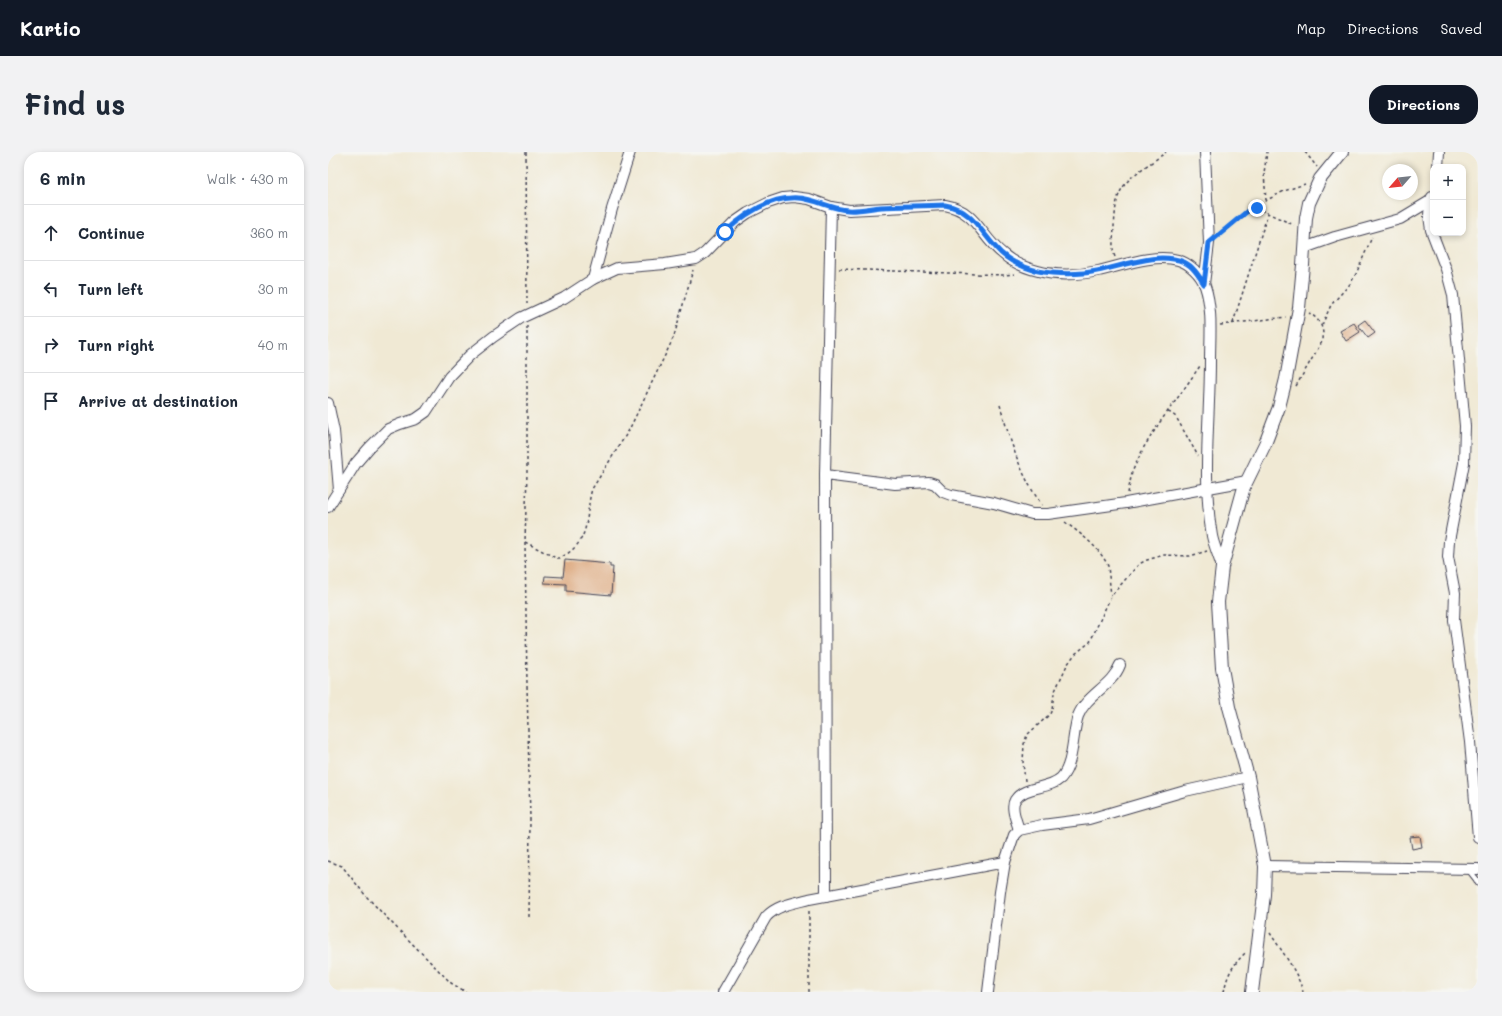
<!DOCTYPE html>
<html lang="en">
<head>
<meta charset="utf-8">
<style>
  body { margin:0; font-family:Mali,sans-serif; background:#f2f2f3; color:#1f2937 }
  .controls { position:absolute; right:12px; top:12px; display:grid; overflow:hidden; border-radius:8px; box-shadow:0 2px 6px #0003 }
  .controls button { width:36px; height:36px; display:grid; place-items:center; padding:0; border:0; border-bottom:1px solid #e0e1e3; background:#fff; color:#1f2937; font:20px sans-serif }
  .compass { position:absolute; left:1054px; top:12px; width:36px; height:36px; border-radius:50%; background:#fff; box-shadow:0 2px 6px #0003; rotate:242deg }
  .stop { position:absolute; width:12px; height:12px; margin:-9px; border:3px solid #1a73e8; border-radius:50%; background:#fff }
  .stop.end { background:#1a73e8; border-color:#fff; box-shadow:0 1px 4px #0008 }
  .list { margin:0; padding:0; list-style:none }
  h2 { display:flex; justify-content:space-between; align-items:center; height:52px; margin:0; padding:0 16px; font-size:17px }
  h2 small { font-size:13px; font-weight:400; color:#747a83 }
  .list li { display:grid; grid-template-columns:26px 1fr auto; gap:12px; align-items:center; box-sizing:border-box; height:56px; padding:0 16px; border-top:1px solid #e0e1e3 }
  .list b { display:block; font-size:15px; white-space:nowrap }
  .list em { font-size:13px; font-style:normal; color:#747a83 }
  .icon { flex:none; width:22px; height:22px; fill:none; stroke:currentColor; stroke-width:2; stroke-linecap:round; stroke-linejoin:round }
  .map { position:relative; flex:none; width:1150px; height:840px; overflow:hidden; border-radius:16px }
  header { display:flex; align-items:center; gap:24px; box-sizing:border-box; height:56px; padding:0 20px; background:#111827; color:#fff }
  header strong { font-size:19px }
  nav { display:flex; gap:22px; margin-inline-start:auto; font-size:14px }
  .intro { display:flex; align-items:center; justify-content:space-between; box-sizing:border-box; height:96px; padding:0 24px }
  h1 { margin:0; font-size:28px }
  .button { padding:10px 18px; border-radius:16px; background:#111827; color:#fff; font-size:14px; font-weight:700 }
  main { display:flex; gap:24px; padding:0 24px }
  aside { flex:1; background:#fff; border-radius:16px; box-shadow:0 2px 6px #0003 }
  .map>svg:first-child { display:block }
  .building { fill:#deab82 }
  .lines { fill:none; stroke-linecap:round; stroke-linejoin:round }
  .service-casing { stroke:#414052; stroke-width:7 }
  .minor-casing { stroke:#414052; stroke-width:12 }
  .tertiary-casing { stroke:#414052; stroke-width:14 }
  .path { stroke:#414052; stroke-width:1.5; stroke-dasharray:3 3; stroke-linecap:butt }
  .service { stroke:#fff; stroke-width:5 }
  .minor { stroke:#fff; stroke-width:10 }
  .tertiary { stroke:#fff; stroke-width:12 }
  .route { stroke:#1a73e8; stroke-width:5 }
</style>
</head>
<body>
<header>
<strong>Kartio</strong>
<nav><a>Map</a><a>Directions</a><a>Saved</a></nav>
</header>
<div class="intro"><h1>Find us</h1><a class="button">Directions</a></div>
<main>
<aside>
<h2>6 min<small>Walk · 430 m</small></h2>
<ul class="list">
<li><svg class="icon" aria-label="ahead" viewBox="0 0 24 24"><path d="M12 20V5M6 11l6-6 6 6"/></svg><div><b>Continue</b></div><em>360 m</em></li>
<li><svg class="icon" aria-label="left" viewBox="0 0 24 24"><path d="M17 20v-9H6M10 6l-5 5 5 5"/></svg><div><b>Turn left</b></div><em>30 m</em></li>
<li><svg class="icon" aria-label="right" viewBox="0 0 24 24"><path d="M7 20v-9h11M14 6l5 5-5 5"/></svg><div><b>Turn right</b></div><em>40 m</em></li>
<li><svg class="icon" aria-label="arrive" viewBox="0 0 24 24"><path d="M6 21V4h12l-3 4 3 4H6"/></svg><div><b>Arrive at destination</b></div></li>
</ul>
</aside>
<div class="map">
<svg width="1150" height="840" viewBox="0 0 1150 840">
  <rect width="100%" height="100%" fill="#f6f6f2"/>
  <filter id="ink" filterUnits="userSpaceOnUse"><feTurbulence type="fractalNoise" baseFrequency=".025" numOctaves="2"/><feDisplacementMap in="SourceGraphic" scale="8" xChannelSelector="R" yChannelSelector="G"/><feConvolveMatrix kernelMatrix="1 2 1 2 8 2 1 2 1" color-interpolation-filters="sRGB"/></filter>
  <filter id="wash" filterUnits="userSpaceOnUse"><feTurbulence type="fractalNoise" baseFrequency=".012" numOctaves="4" result="noise"/><feDisplacementMap in="SourceGraphic" scale="16" xChannelSelector="R" yChannelSelector="G"/><feGaussianBlur stdDeviation="0.9" result="paint"/><feColorMatrix in="noise" values="0 0 0 0 0 0 0 0 0 0 0 0 0 0 0 0 0 1.4 0 .05"/><feComposite in="paint" operator="in"/></filter>
  <g filter="url(#wash)">
    <rect width="100%" height="100%" fill="#f0e9d4"/>
    <g id="blocks">
      <g class="building">
        <polygon points="1037,168 1047,181 1040,186 1030,173"/>
        <polygon points="1026,171 1032,180 1018,189 1012,179"/>
        <polygon points="237,408 282,412 282,415 285,415 283,443 238,439 238,432 216,431 217,424 235,425"/>
        <polygon points="1092,684 1094,695 1084,697 1082,685"/>
      </g>
    </g>
  </g>
  <g filter="url(#ink)">
    <use href="#blocks" fill-opacity="0" stroke="#414052" stroke-width="1"/>
    <g class="lines">
      <g class="service-casing">
        <g id="service">
          <polyline points="1141,718 1148,727 1150,731"/>
          <polyline points="1150,840 1150,839"/>
        </g>
      </g>
      <g class="minor-casing">
        <g id="minor">
          <polyline points="1110,15 1111,0"/>
          <polyline points="1102,49 1101,64 1103,78 1118,117 1125,143 1137,274 1136,311 1121,389 1120,405 1127,441 1126,468 1142,590 1150,685"/>
          <polyline points="976,96 1007,85 1072,67 1102,49 1104,45"/>
          <polyline points="265,127 284,57 302,0"/>
          <polyline points="876,132 881,91 877,0"/>
          <polyline points="0,251 6,279 11,338"/>
          <polyline points="497,323 567,332 601,330 607,332 615,340 623,343 666,351 704,362 720,362 798,351 919,329"/>
          <path d="M0 355 28 311 41 296 60 277 72 272 88 267 98 260 121 225 142 203 165 185 193 166 236 146 265 127 289 116 337 112 368 107 377 101 407 70 420 61 440 51 455 46 466 45 481 47 503 55 521 58 617 53C649 59 652 84 675 102 684 110 698 116 710 119 728 124 752 123 770 119 793 114 826 101 850 108 861 111 873 122 877 134 885 158 882 184 882 209 882 266 874 328 884 384 886 394 891 405 894 415"/>
          <path d="M691 678C689 670 682 656 687 648 697 633 720 638 733 626 746 612 744 582 750 564 758 543 784 534 792 513"/>
          <polyline points="937,714 1150,717"/>
          <polyline points="498,744 497,323 503,55"/>
          <path d="M395 840 438 765C449 753 466 751 481 747L677 710"/>
          <polyline points="660,840 672,740 677,710 686,683 691,678 714,673 761,667 857,639 920,625"/>
        </g>
      </g>
      <g class="tertiary-casing">
        <polyline id="tertiary" points="924,840 936,743 937,714 920,625 901,555 894,516 890,450 894,415 916,335 937,292 951,255 958,227 971,156 975,113 978,66 981,51 992,27 1014,0"/>
      </g>
      <g class="path">
        <polyline points="198,0 199,152"/>
        <polyline points="977,0 989,15"/>
        <polyline points="938,49 936,21 939,0"/>
        <polyline points="926,55 956,39 977,32"/>
        <polyline points="890,84 926,55 966,73"/>
        <path d="M787 105C783 95 786 84 786 74 787 66 787 57 789 49 794 25 821 14 838 0"/>
        <polyline points="511,117 675,123 687,122"/>
        <polyline points="905,171 940,61"/>
        <polyline points="892,173 958,165"/>
        <polyline points="994,173 1003,153 1022,132 1028,122 1044,85"/>
        <polyline points="199,174 199,320 197,390 199,533 202,667 201,766"/>
        <path d="M968 234 995 188C996 176 992 167 981 161"/>
        <path d="M672 253C682 288 692 323 714 353"/>
        <polyline points="840,260 843,261 848,265 870,304"/>
        <polyline points="800,341 804,320 816,295 832,270 851,244 872,214"/>
        <path d="M737 370C753 382 772 396 780 414L783 444"/>
        <path d="M197 390 228 406H232C265 389 256 365 264 337L301 278 342 193 346 184 365 118"/>
        <polyline points="697,629 695,610 696,592 699,583 722,562 724,557 726,541 739,513 747,502 762,490 783,444 811,412 819,408 836,403 862,404 879,399"/>
        <polyline points="0,709 14,714 38,744 58,765 123,831 138,840"/>
        <path d="M942 781C953 798 970 820 975 840"/>
        <polyline points="481,840 481,758"/>
        <path d="M896 840C899 822 905 813 918 800"/>
      </g>
      <use href="#service" class="service"/>
      <use href="#minor" class="minor"/>
      <use href="#tertiary" class="tertiary"/>
    </g>
  </g>
  <g class="lines" filter="url(#ink)">
    <path class="route" d="M397 80C419 60 450 39 482 48 495 51 506 57 520 58 530 59 542 56 553 55 574 54 596 54 617 53 646 58 653 82 673 101 686 113 707 120 724 121 738 122 755 122 769 119 796 114 829 99 856 110 865 114 871 124 876 132L881 91 922 57 926 55 929 56"/>
  </g>
</svg>
<div class="controls">
<button>+</button>
<button>−</button>
</div>
<svg class="compass" viewBox="-18 -18 36 36"><path d="M0-13l5 13h-10z" fill="#e53935"/><path d="M0 13l5-13h-10z" fill="#747a83"/></svg>
<div class="stop" style="left:397px;top:80px"></div>
<div class="stop end" style="left:929px;top:56px"></div>
</div>
</main>
</body>
</html>
